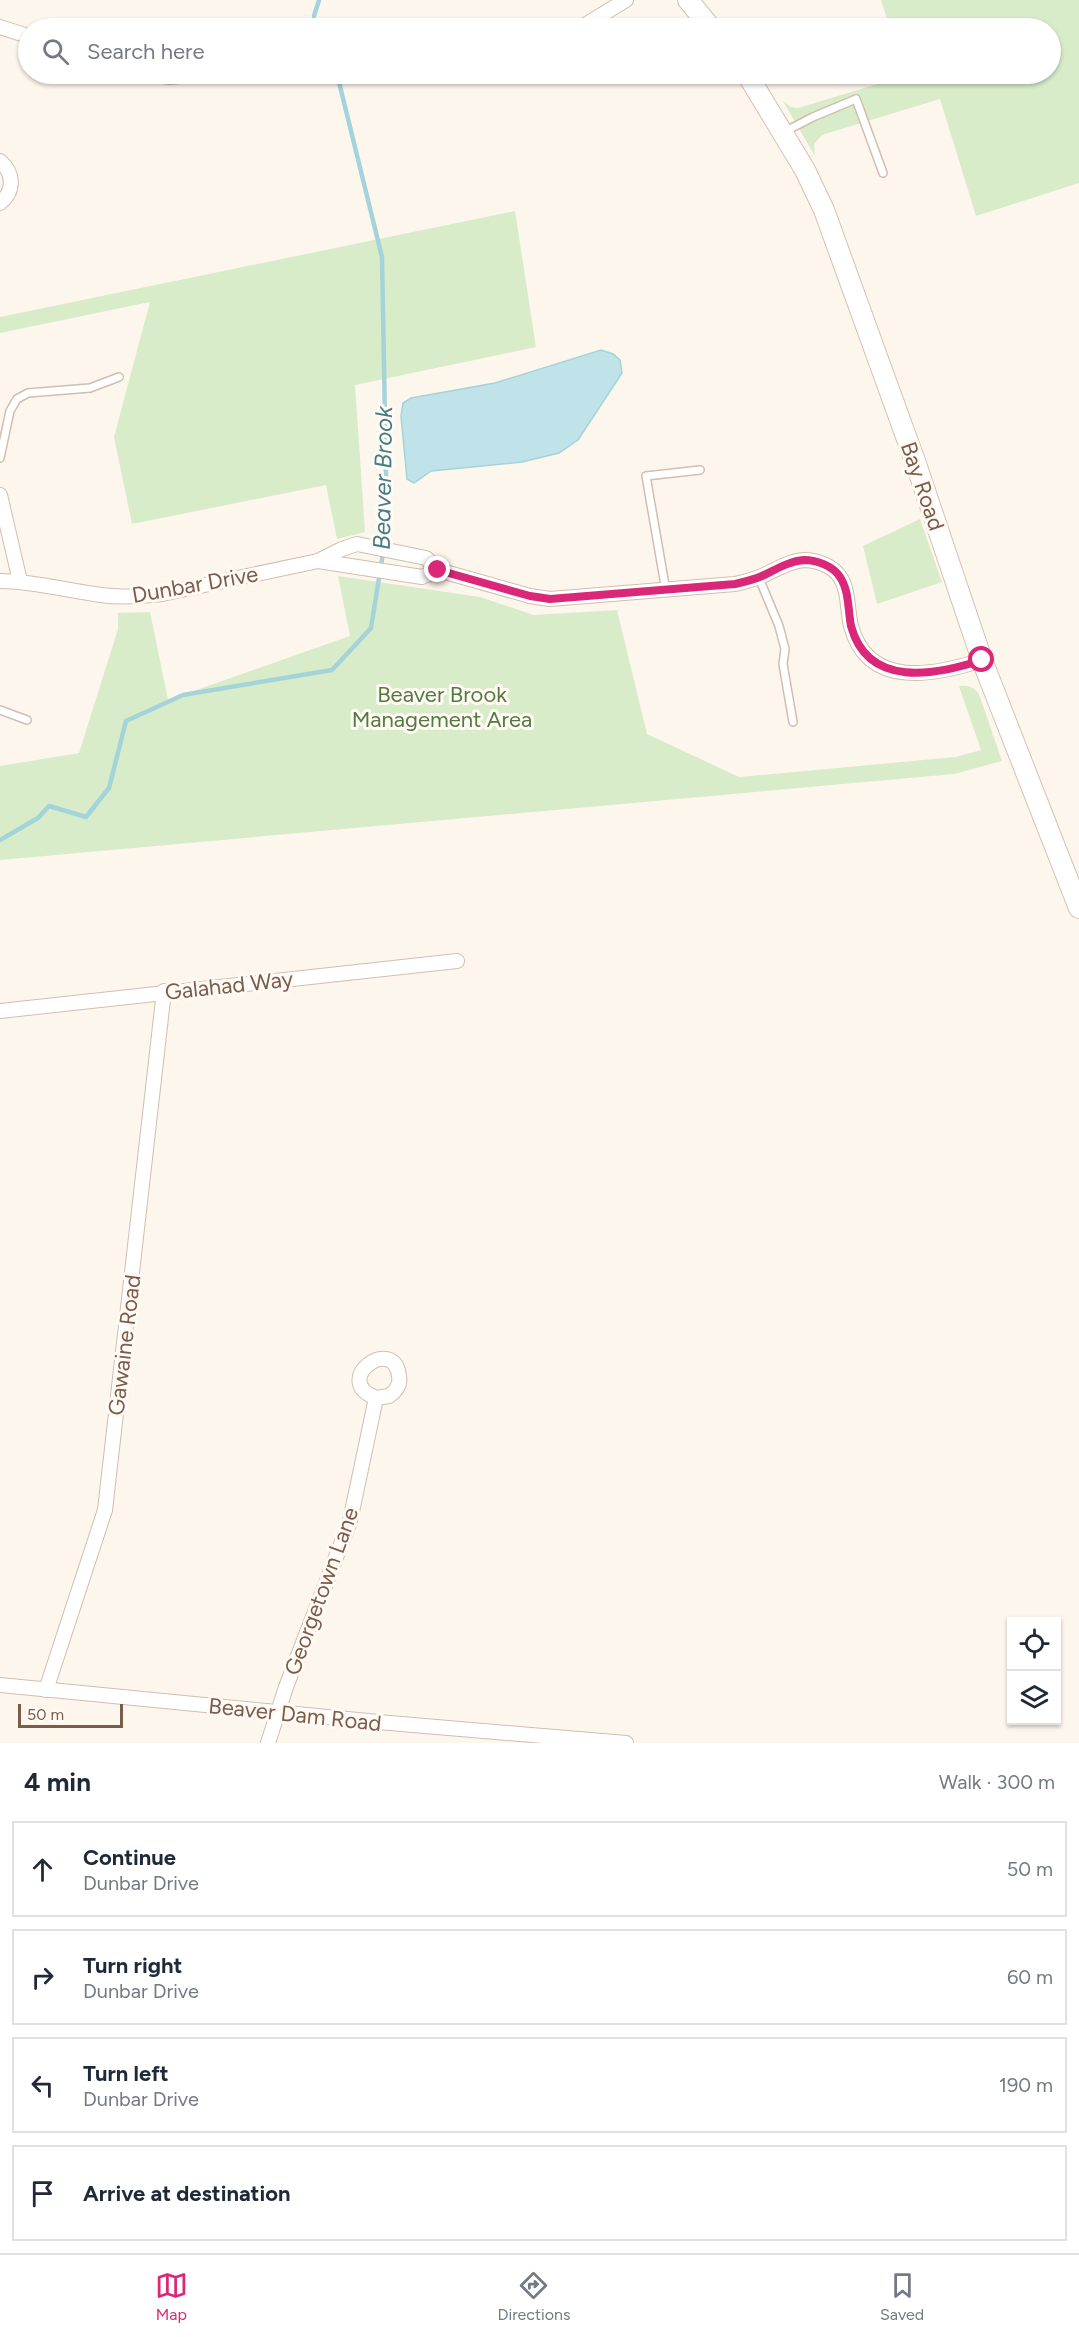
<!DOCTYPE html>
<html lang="en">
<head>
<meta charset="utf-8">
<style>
  body { margin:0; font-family:Figtree,sans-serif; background:#f6f6f7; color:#1f2937 }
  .controls { position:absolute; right:18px; bottom:18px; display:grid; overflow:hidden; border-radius:0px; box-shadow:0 2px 4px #0004 }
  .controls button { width:54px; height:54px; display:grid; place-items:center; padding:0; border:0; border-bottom:2px solid #e0e1e3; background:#fff; color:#1f2937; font:30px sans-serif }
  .scale { position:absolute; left:18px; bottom:15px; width:105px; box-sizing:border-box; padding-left:6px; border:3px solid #7a5c4d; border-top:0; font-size:16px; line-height:21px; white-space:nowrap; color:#7a5c4d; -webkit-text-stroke:4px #fffaf3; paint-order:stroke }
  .stop { position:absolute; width:18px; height:18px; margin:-14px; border:4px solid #db2777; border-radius:50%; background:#fff }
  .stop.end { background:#db2777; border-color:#fff; box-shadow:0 2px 6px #0008 }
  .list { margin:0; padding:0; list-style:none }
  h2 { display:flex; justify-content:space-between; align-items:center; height:78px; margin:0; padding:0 24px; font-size:26px }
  h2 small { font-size:20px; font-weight:400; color:#747a83 }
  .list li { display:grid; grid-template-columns:39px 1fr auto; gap:18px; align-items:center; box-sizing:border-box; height:96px; margin:0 12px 12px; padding:0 12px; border:2px solid #e0e1e3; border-radius:0px }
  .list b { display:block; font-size:22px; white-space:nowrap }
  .list p { margin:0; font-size:20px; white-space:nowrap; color:#747a83 }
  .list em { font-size:20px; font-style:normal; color:#747a83 }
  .icon { flex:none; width:33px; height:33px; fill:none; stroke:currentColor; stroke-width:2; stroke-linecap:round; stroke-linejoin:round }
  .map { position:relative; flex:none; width:1079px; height:1743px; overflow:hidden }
  .search { position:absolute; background:#fff; box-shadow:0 2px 4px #0004; left:18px; right:18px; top:18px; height:66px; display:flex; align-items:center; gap:15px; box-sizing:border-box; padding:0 21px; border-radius:33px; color:#747a83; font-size:22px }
  .sheet { height:510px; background:#fff }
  nav { display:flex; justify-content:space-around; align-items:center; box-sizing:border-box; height:84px; border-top:2px solid #e0e1e3; background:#fff; font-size:16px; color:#747a83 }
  nav a { display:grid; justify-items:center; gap:3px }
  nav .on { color:#db2777 }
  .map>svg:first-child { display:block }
  .green { fill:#d8ecc9 }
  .water { fill:#bfe3e8; stroke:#a5d3da; stroke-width:1.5 }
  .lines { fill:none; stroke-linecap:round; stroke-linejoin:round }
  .stream { stroke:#a5d3da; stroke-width:4.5 }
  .lane-casing { stroke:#d1beb0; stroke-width:10 }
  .street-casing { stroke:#d1beb0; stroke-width:16 }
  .secondary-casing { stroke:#d6c0b0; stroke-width:22 }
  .lane { stroke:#fff; stroke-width:7 }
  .street { stroke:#fff; stroke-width:14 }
  .secondary { stroke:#fff; stroke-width:20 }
  .route { stroke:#db2777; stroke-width:8 }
  .labels { text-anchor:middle; stroke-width:6; stroke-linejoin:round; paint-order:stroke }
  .street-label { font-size:22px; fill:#7a5c4d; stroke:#fffaf3 }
  .park-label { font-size:22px; fill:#537a41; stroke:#fffaf3 }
  .water-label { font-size:24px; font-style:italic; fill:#437c86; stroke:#fffaf3 }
</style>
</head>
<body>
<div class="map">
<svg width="1079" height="1743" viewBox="0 0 1079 1743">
  <rect width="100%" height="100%" fill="#fdf6ec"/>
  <g class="green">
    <polygon points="881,0 1079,0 1079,183 976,216 940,99 822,135 814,144 815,156 783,101 791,107 798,108 904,76 903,74 1050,74 1050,28 890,28"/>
    <polygon points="515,211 536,347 355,385 365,532 337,539 326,485 132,524 114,437 150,302 0,333 0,317"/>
    <polygon points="920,519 942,582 877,604 863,546"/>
    <path d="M338 576 480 597 534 615 617 610 647 734 739 777 956 757 981 750 959 686C968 685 974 687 979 694L1002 761 954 774 0 860V766L79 753 118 629V613L150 612 168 700 350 636Z"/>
  </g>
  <polygon class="water" points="601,350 613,354 620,360 622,373 578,440 559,453 522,462 431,471 414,483 407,479 401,416 403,403 411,398 495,383"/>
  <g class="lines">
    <g class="stream">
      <polyline points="314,16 319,0"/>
      <polyline points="0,840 38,818 49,806 86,817 109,788 126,721 183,695 332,670 371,628 387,528 382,257 337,74"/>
    </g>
    <g class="lane-casing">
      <g id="lane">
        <polyline points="784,132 813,117 856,99 883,173"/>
        <polyline points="0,458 10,411 17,399 28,393 90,388 119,377"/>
        <polyline points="759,578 779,626 785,649 783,664 793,722"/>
        <polyline points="666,591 646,476 700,470"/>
        <polyline points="0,710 27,720"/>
      </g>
    </g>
    <g class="street-casing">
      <g id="street">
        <polyline points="0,27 28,36"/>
        <polyline points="580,28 626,0"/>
        <polyline points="149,74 170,77 200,74"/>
        <path d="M0 161C14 173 15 191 0 203"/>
        <polyline points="0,495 20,581"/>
        <polyline points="318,561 422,577 438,570"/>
        <path d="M0 581C34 581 68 591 101 595 121 598 142 596 162 594L318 561 342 549 357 544 426 558 438 570 530 596 550 599 735 584C744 582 753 580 762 576 775 570 789 561 804 560 817 560 833 566 840 577 849 590 847 610 851 626 868 690 936 675 982 660"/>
        <polyline points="0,1011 457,961"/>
        <polyline points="0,1685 378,1722 626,1743"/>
        <polyline points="46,1690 105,1510 164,991"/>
        <path d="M268 1743 286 1687 350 1521 376 1398 389 1396C396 1391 401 1385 399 1376 394 1334 330 1380 376 1398"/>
      </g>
    </g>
    <g class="secondary-casing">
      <g id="secondary">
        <polyline points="688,0 711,28"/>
        <polyline points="747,74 805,170 824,210 916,464 982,660 1079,908"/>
      </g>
    </g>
    <use href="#lane" class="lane"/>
    <use href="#street" class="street"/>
    <use href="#secondary" class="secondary"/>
  </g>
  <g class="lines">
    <path class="route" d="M438 570 530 596 550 599 735 584C744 582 753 580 762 576 775 570 789 561 804 560 817 560 833 566 840 577 849 590 848 610 851 626 868 689 936 675 982 660"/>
  </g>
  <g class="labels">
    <g class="street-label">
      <text transform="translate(923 486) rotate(71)" y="8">Bay Road</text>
      <text transform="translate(195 584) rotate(-10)" y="8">Dunbar Drive</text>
      <text transform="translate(229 985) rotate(-6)" y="8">Galahad Way</text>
      <text transform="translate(124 1345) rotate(-83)" y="8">Gawaine Road</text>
      <text transform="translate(321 1591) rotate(-70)" y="8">Georgetown Lane</text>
      <text transform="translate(295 1714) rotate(6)" y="8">Beaver Dam Road</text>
    </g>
    <g class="park-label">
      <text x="442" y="702">Beaver Brook<tspan x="442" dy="25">Management Area</tspan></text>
    </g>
    <g class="water-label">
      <text transform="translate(383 478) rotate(-89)" y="8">Beaver Brook</text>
    </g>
  </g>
</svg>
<div class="controls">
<button><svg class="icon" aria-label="locate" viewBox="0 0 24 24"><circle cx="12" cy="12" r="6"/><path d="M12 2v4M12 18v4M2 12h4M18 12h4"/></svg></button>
<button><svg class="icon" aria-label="layers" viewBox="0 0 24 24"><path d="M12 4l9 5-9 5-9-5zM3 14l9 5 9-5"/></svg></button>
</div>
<div class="scale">50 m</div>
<div class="stop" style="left:982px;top:660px"></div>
<div class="stop end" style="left:438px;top:570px"></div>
<div class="search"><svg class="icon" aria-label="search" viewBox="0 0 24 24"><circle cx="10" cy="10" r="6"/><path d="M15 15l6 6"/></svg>Search here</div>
</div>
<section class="sheet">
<h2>4 min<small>Walk · 300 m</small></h2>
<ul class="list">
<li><svg class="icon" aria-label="ahead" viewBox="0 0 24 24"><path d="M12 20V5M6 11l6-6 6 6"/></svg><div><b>Continue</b><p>Dunbar Drive</p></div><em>50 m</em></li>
<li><svg class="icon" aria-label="right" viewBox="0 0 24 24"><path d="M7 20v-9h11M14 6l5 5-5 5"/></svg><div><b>Turn right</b><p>Dunbar Drive</p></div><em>60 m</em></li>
<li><svg class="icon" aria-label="left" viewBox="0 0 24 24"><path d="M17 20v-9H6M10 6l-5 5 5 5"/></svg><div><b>Turn left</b><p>Dunbar Drive</p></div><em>190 m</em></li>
<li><svg class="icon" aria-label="arrive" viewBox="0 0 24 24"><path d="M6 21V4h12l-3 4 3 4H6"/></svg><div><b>Arrive at destination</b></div></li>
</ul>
</section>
<nav>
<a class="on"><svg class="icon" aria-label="map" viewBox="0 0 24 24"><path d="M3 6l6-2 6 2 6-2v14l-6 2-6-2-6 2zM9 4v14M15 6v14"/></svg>Map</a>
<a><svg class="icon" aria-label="directions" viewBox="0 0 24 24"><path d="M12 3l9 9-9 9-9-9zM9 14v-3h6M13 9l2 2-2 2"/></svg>Directions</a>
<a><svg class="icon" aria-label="saved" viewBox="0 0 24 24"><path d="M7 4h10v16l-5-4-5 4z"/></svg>Saved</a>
</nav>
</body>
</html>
